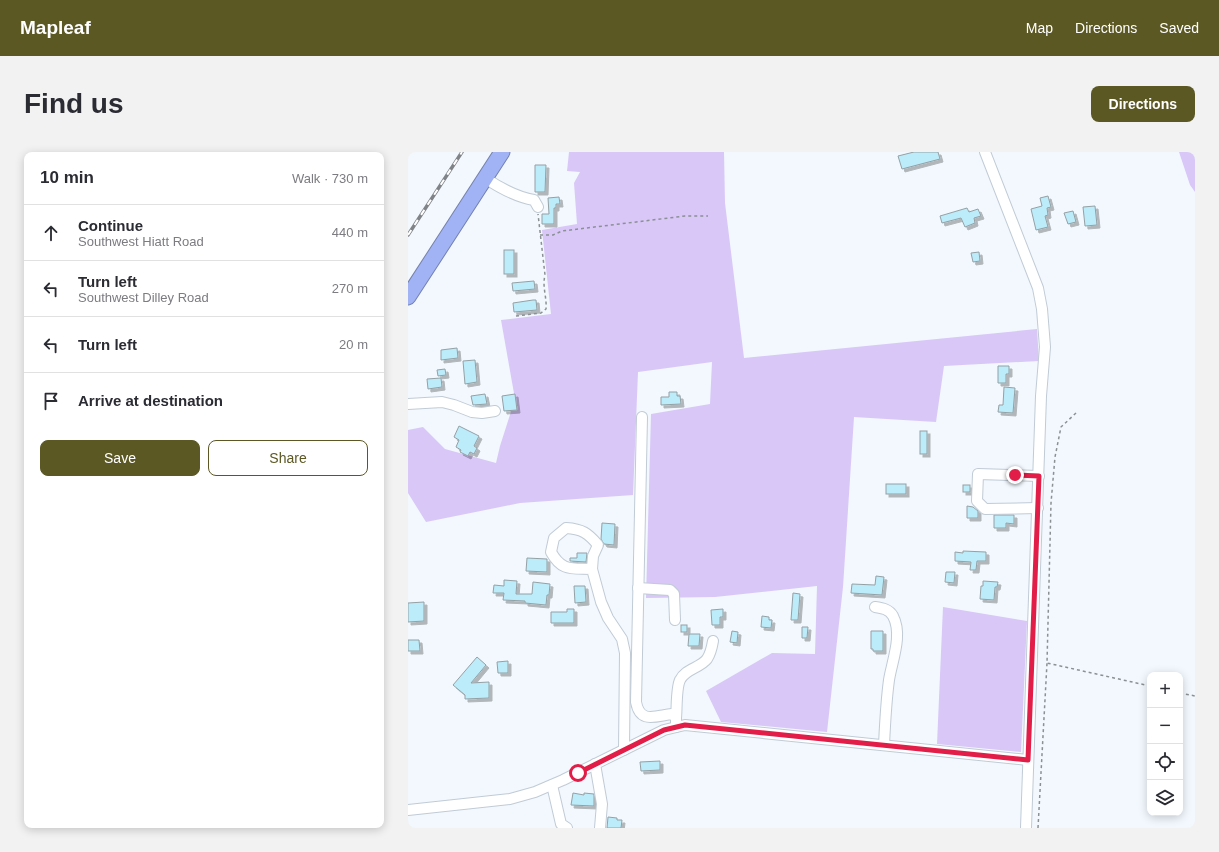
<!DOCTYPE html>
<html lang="en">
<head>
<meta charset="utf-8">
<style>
  body { margin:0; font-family:Arial,sans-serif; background:#f2f2f3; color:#2b2b33 }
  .controls { position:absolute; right:12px; bottom:12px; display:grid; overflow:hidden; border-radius:8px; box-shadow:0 2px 10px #0003 }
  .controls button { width:36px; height:36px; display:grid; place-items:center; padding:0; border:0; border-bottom:1px solid #e1e1e2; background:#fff; color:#2b2b33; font:20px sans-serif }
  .stop { position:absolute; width:12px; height:12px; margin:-9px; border:3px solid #e11d48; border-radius:50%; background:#fff }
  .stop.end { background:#e11d48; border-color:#fff; box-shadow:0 1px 4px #0008 }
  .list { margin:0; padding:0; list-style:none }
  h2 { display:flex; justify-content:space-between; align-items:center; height:52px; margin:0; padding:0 16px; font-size:17px }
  h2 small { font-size:13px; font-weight:400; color:#7c7c81 }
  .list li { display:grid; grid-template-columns:26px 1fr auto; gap:12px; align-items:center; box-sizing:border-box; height:56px; padding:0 16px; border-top:1px solid #e1e1e2 }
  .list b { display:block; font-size:15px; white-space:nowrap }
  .list p { margin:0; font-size:13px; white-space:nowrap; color:#7c7c81 }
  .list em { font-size:13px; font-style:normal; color:#7c7c81 }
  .actions { display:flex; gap:8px; padding:12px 16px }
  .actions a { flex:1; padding:9px 0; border:1px solid #5c5824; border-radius:8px; text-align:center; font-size:14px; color:#5c5824 }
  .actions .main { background:#5c5824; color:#fff }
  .icon { flex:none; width:22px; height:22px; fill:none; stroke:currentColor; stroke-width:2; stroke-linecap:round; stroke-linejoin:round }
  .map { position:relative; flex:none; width:787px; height:676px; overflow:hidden; border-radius:8px }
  header { display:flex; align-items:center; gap:24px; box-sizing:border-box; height:56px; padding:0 20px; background:#5c5824; color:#fff }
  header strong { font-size:19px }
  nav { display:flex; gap:22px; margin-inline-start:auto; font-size:14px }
  .intro { display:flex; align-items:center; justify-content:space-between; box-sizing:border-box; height:96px; padding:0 24px }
  h1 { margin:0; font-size:28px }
  .button { padding:10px 18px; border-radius:8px; background:#5c5824; color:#fff; font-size:14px; font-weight:700 }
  main { display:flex; gap:24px; padding:0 24px }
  aside { flex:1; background:#fff; border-radius:8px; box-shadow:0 2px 10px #0003 }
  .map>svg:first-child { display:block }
  .green { fill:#d8c7f7 }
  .building { fill:#bcebf9; stroke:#93a1a5; filter:url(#shadow) }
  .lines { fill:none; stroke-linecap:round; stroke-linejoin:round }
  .minor-casing { stroke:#c1cbd5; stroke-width:12 }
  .highway-casing { stroke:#7582ae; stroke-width:17 }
  .path { stroke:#8b9094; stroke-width:1.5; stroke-dasharray:3 3; stroke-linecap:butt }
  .minor { stroke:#fff; stroke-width:10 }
  .highway { stroke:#a1b2f5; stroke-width:15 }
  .rail-casing { stroke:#808489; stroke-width:3.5 }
  .rail { stroke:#fff; stroke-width:2; stroke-dasharray:6; stroke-linecap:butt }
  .route { stroke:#e11d48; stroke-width:5 }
</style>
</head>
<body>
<header>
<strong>Mapleaf</strong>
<nav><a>Map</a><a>Directions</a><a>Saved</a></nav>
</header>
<div class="intro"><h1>Find us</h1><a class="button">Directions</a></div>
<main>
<aside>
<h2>10 min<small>Walk · 730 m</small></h2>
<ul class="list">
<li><svg class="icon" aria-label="ahead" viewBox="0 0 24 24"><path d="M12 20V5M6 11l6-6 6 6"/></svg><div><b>Continue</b><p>Southwest Hiatt Road</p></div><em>440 m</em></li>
<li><svg class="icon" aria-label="left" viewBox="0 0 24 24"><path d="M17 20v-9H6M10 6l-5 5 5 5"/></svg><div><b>Turn left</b><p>Southwest Dilley Road</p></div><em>270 m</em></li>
<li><svg class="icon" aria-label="left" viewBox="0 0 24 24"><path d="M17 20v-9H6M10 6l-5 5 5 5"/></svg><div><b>Turn left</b></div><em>20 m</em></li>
<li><svg class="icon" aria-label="arrive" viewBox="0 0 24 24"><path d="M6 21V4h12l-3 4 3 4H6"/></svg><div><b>Arrive at destination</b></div></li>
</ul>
<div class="actions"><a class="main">Save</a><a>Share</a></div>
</aside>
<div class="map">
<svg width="787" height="676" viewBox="0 0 787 676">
  <defs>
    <filter id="shadow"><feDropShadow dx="3" dy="3" stdDeviation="0" flood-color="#0004"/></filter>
  </defs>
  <rect width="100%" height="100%" fill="#f2f8fe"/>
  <g class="green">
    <polygon points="161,0 316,0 317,51 336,206 629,177 631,209 536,214 528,270 446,265 435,435 419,580 313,570 298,539 364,501 407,502 409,434 307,445 238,446 243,262 302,252 304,210 230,220 225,343 112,351 18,370 0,341 0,278 15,275 37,297 88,311 92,294 107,247 93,168 143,162 134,78 169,72 166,31 172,20 159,19"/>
    <polygon points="771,0 787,0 787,40 782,33"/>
    <polygon points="535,455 619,469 613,600 529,592"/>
  </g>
  <g class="building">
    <polygon points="506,0 530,0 532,7 494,17 490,4"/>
    <polygon points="127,13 138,13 137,40 127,40"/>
    <polygon points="640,44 643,55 639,56 640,63 637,64 640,75 628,78 623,57 634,54 632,46"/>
    <polygon points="151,45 152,52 148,52 148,56 146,56 146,72 134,72 134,62 141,62 140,46"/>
    <polygon points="687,54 689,73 677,74 675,55"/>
    <polygon points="559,56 561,60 570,57 573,64 566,66 567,71 557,75 553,66 534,71 532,64"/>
    <polygon points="665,59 668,70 660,72 656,61"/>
    <rect x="96" y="98" width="10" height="24"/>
    <polygon points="571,100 572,109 565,110 563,101"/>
    <polygon points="126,129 127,137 105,139 104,131"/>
    <polygon points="125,148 128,148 129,158 106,160 105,151"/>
    <polygon points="49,196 50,206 33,208 33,198"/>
    <polygon points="67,208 69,230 57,232 55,209"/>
    <polygon points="590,214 601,214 601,222 598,222 598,231 590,231"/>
    <polygon points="37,217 38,223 30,224 29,218"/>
    <polygon points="33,226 34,235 20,237 19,227"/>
    <polygon points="596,235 607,236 605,261 590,260 591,253 595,253"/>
    <polygon points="261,240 269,240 269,244 272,244 273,252 253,253 253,245 261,245"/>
    <polygon points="77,242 79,252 65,253 63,244"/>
    <polygon points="107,242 109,258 96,259 94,244"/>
    <polygon points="51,274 71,284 66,294 69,296 66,302 62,300 60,304 52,300 53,298 48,295 51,288 46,285"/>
    <rect x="512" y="279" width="7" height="23"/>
    <rect x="478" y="332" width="20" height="10"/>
    <rect x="555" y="333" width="7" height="7"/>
    <polygon points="559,354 565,355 570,359 570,366 559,366"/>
    <polygon points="586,363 606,363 606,372 598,371 598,376 586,376"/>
    <polygon points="194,371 207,372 206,393 196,392 193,387"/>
    <polygon points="555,399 578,400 578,409 569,409 568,418 562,418 563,410 547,409 547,400 555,401"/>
    <polygon points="169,401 179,401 178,410 162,409 162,406 169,406"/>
    <polygon points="119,406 139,407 139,420 118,419"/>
    <polygon points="538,420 547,420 546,431 537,430"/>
    <polygon points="468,424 476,425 474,443 443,441 444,432 467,433"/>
    <polygon points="96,428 109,429 108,442 124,442 125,430 142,432 141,443 139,443 138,453 117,451 117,449 95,448 96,441 85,441 86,433 96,434"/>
    <polygon points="575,429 590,430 589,435 587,435 586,448 572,447 573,434 575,434"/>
    <polygon points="166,434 177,434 178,450 167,451"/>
    <polygon points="385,441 392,442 390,468 383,468"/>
    <polygon points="16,450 16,469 0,470 0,451"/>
    <polygon points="159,457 166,457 166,471 143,471 143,460 159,460"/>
    <polygon points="315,457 315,465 312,465 312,473 304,473 303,458"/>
    <polygon points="354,464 361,465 361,468 364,468 363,476 353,475"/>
    <rect x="273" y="473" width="6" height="7"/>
    <polygon points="394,475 400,475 399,486 394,486"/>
    <polygon points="324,479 330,480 329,491 322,490"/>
    <polygon points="463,479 475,479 475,499 465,499 465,497 463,497"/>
    <polygon points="281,482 292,482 291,494 280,494"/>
    <polygon points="0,488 11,488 12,499 0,499"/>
    <polygon points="69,505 78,513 63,531 81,530 81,546 57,547 57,543 45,533"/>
    <polygon points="100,509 100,521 90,521 89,510"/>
    <polygon points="252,609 252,618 233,619 232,610"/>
    <polygon points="165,641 176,643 176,641 186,642 186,654 163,653"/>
    <polygon points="200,665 209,666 209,668 214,668 213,676 199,676"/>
  </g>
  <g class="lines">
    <g class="minor-casing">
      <g id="minor">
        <polyline points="577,0 630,136 634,157 637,195 633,244 618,676"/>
        <path d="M77 26C92 36 108 45 126 48L130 55"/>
        <polyline points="0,252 34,250 46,253 64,260 74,261 87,259"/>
        <path d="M234 265 228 550C232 572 247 564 264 562L268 566V575"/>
        <polyline points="630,356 577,357 569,349 570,322 631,324"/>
        <path d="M184 417C164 416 154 420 143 400L146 386 158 376C174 377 180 381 190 393L185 404 184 417 193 450 200 466 214 487 217 501 216 598"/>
        <polyline points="230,436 262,438 266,442 267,468"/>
        <path d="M467 455C474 456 481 457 485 464 495 483 484 509 481 528 478 550 477 572 476 593"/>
        <path d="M268 566C269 557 268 536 272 528 277 517 292 516 299 507 303 501 304 495 305 489"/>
        <polyline points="187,612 194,652 192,676"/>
        <polyline points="144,633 153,672 159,676"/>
        <polyline points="0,658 102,647 127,640 155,628 256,578 277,573 620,608"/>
      </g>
    </g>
    <g class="highway-casing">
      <polyline id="highway" points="0,145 94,0"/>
    </g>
    <g class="path">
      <polyline points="132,83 145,83 154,79 277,64 300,64"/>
      <path d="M108 164 133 161 138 157C139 145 134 135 137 123L130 62"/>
      <polyline points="668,261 653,275 647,305 643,351 639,511 742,534"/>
      <polyline points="772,541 787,544"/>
      <polyline points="630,676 639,511"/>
    </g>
    <use href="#minor" class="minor"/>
    <use href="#highway" class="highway"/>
    <g class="rail-casing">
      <polyline id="rail" points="0,83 54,0"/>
    </g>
    <use href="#rail" class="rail"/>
  </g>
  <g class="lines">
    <polyline class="route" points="170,621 256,578 277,573 620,608 631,324 607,323"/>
  </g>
</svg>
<div class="controls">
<button>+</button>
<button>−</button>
<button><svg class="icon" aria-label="locate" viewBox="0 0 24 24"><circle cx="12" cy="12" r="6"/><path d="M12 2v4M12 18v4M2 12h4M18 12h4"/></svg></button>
<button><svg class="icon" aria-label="layers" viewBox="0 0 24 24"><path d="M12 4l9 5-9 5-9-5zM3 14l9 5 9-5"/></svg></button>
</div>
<div class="stop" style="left:170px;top:621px"></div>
<div class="stop end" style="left:607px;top:323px"></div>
</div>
</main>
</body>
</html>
